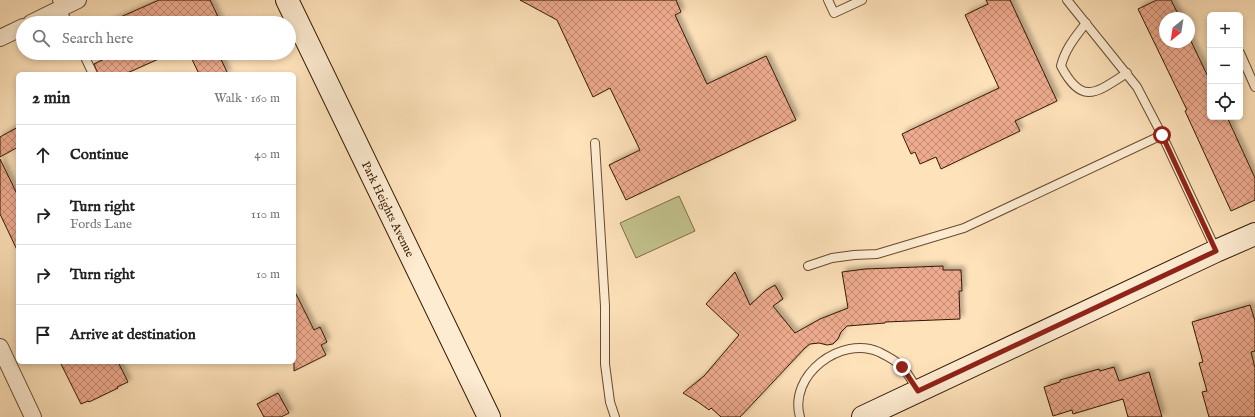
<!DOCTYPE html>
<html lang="en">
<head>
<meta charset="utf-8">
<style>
  body { margin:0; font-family:"IM FELL English",serif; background:#f2f2f2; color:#222 }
  .controls { position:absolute; right:12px; top:12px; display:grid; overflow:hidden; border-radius:6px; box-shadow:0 2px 6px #0003 }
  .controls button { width:36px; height:36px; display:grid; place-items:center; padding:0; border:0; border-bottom:1px solid #e0e0e0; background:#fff; color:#222; font:20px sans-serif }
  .compass { position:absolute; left:1159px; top:12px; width:36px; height:36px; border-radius:50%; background:#fff; box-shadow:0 2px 6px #0003; rotate:210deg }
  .stop { position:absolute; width:12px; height:12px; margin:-9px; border:3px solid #8f2418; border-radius:50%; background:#fff }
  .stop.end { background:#8f2418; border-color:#fff; box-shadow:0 1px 4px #0008 }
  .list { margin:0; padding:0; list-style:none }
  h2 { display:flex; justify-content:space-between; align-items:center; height:52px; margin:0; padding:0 16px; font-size:17px }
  h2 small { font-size:13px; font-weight:400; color:#767676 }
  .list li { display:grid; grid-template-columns:26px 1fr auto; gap:12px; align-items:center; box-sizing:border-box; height:60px; padding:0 16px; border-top:1px solid #e0e0e0 }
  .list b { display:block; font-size:15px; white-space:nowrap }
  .list p { margin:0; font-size:13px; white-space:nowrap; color:#767676 }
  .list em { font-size:13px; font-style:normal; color:#767676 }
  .icon { flex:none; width:22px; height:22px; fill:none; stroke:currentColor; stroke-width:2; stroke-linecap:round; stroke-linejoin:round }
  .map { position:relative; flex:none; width:1255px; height:417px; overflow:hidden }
  .search { position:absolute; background:#fff; box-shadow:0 2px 6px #0003; left:16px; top:16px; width:280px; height:44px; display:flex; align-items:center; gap:10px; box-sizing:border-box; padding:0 14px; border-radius:22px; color:#767676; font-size:15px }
  .panel { position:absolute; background:#fff; box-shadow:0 2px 6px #0003; left:16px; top:72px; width:280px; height:292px; border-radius:6px }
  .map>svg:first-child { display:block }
  .garden { fill:#c3c28d; stroke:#7c6e46 }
  .building { fill:url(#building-cross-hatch); stroke:#341900; filter:url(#shadow) }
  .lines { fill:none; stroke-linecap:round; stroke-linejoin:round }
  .lane-casing { stroke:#664b2e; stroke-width:10 }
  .street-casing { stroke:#664b2e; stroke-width:18 }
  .secondary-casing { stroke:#341900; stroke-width:24 }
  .lane { stroke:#feecd2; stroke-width:8 }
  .street { stroke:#feecd2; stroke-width:16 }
  .secondary { stroke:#feecd2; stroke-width:22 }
  .route { stroke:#8f2418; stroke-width:5 }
  .labels { text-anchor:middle; stroke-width:3.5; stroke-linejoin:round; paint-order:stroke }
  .street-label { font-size:12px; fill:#341900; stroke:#feecd2 }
</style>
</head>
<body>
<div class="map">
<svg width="1255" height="417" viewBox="0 0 1255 417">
  <defs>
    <pattern id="building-cross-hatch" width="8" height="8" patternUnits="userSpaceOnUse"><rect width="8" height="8" fill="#eeab8f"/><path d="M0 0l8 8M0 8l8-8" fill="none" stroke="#c28a72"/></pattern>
    <filter id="shadow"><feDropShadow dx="3.5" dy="-3.5" stdDeviation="2" flood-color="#0004"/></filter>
  </defs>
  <rect width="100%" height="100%" fill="#fee2ba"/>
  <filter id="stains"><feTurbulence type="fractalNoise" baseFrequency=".005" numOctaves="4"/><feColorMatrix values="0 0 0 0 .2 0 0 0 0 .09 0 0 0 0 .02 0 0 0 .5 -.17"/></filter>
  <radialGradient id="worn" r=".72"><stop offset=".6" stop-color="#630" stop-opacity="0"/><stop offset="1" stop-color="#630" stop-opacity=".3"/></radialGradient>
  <polygon class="garden" points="679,196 695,231 636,258 620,223"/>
  <g class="building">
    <polygon points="159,0 210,0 221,23 107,23"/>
    <polygon points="520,0 676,0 681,12 675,15 707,84 766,56 796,120 626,200 609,165 640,150 610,88 593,97 557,20"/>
    <polygon points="986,0 1010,0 1057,101 1015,121 1020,131 941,169 936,157 920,164 915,152 911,154 902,134 999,88 965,15 988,4"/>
    <polygon points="1157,0 1171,0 1180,18 1165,18 1165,42 1189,42 1189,37 1210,81 1210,117 1227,117 1255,178 1255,200 1231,211 1185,111 1187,110 1138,9"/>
    <polygon points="117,53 172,53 125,74 98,74 94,64"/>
    <polygon points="189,53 218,53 228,74 199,74"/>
    <polygon points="18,127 18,147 0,157 0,137"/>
    <polygon points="0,159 18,196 18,252 0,214"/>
    <polygon points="943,266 943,270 961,270 962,291 959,291 960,319 885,322 885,323 847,326 841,332 838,339 833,344 827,345 819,343 810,344 805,348 740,417 721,417 711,408 709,410 698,402 683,393 704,376 739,335 706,304 735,272 750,305 765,291 775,285 783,299 773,306 795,333 820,319 848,308 842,272 865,269"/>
    <polygon points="294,290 314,330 320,327 327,342 321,345 326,355 294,371"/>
    <polygon points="1250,305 1255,321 1255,351 1251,352 1255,368 1255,417 1209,417 1202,392 1207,391 1199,363 1203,362 1192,322"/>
    <polygon points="60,362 118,362 128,382 117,387 118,388 89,402 88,401 81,404"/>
    <polygon points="1114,367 1119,381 1149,372 1162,417 1128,417 1123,399 1073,414 1072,410 1053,416 1044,387 1060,382 1060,380 1099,369 1100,371"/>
    <polygon points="278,393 289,413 281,417 264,417 257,404"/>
  </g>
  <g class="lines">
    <g class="lane-casing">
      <g id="lane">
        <polyline points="57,0 68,23"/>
        <polyline points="828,0 834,13 862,0"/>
        <polyline points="1067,0 1137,87 1162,135 1216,250"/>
        <path d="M1086 23C1076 36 1065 49 1061 66 1082 106 1096 93 1127 73"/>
        <polyline points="83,53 93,74"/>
        <polyline points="1240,53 1255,87"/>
        <polyline points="595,143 605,306 605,364 610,402 615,417"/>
        <polyline points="808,266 832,258 854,255 877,254 964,228 1162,135"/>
        <path d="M800 417C788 375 841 335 879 352 887 356 897 361 902 367 909 374 913 383 918 391"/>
      </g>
    </g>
    <g class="street-casing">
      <g id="street">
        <polyline points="31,23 78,0"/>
        <polyline points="0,38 23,27"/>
        <polyline points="0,347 33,417"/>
      </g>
    </g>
    <g class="secondary-casing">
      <g id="secondary">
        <polyline points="287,0 489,417"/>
        <polyline points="863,417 1216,251 1255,234"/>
      </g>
    </g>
    <use href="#lane" class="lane"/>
    <use href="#street" class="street"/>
    <use href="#secondary" class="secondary"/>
  </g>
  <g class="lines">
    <polyline class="route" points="902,367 918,391 1216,251 1162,135"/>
  </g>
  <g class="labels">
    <g class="street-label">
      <text transform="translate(388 209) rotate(64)" y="4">Park Heights Avenue</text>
    </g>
  </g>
  <rect width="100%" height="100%" filter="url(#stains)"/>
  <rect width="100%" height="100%" fill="url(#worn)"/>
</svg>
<div class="controls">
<button>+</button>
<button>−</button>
<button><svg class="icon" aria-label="locate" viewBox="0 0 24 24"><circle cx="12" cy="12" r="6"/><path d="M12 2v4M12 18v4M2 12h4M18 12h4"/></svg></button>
</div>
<svg class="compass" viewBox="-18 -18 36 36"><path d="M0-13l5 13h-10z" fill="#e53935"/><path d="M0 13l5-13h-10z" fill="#767676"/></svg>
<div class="stop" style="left:1162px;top:135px"></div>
<div class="stop end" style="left:902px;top:367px"></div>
<div class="search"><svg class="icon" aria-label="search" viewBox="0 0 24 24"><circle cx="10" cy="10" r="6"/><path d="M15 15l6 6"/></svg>Search here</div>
<section class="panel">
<h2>2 min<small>Walk · 160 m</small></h2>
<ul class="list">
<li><svg class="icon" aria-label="ahead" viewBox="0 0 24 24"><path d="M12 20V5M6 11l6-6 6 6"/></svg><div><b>Continue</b></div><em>40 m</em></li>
<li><svg class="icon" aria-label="right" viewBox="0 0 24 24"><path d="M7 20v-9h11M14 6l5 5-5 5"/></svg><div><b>Turn right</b><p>Fords Lane</p></div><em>110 m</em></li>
<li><svg class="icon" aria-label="right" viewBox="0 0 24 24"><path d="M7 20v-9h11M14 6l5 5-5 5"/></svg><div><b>Turn right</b></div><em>10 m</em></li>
<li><svg class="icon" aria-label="arrive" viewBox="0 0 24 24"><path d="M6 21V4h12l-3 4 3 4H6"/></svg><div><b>Arrive at destination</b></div></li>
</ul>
</section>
</div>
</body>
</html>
